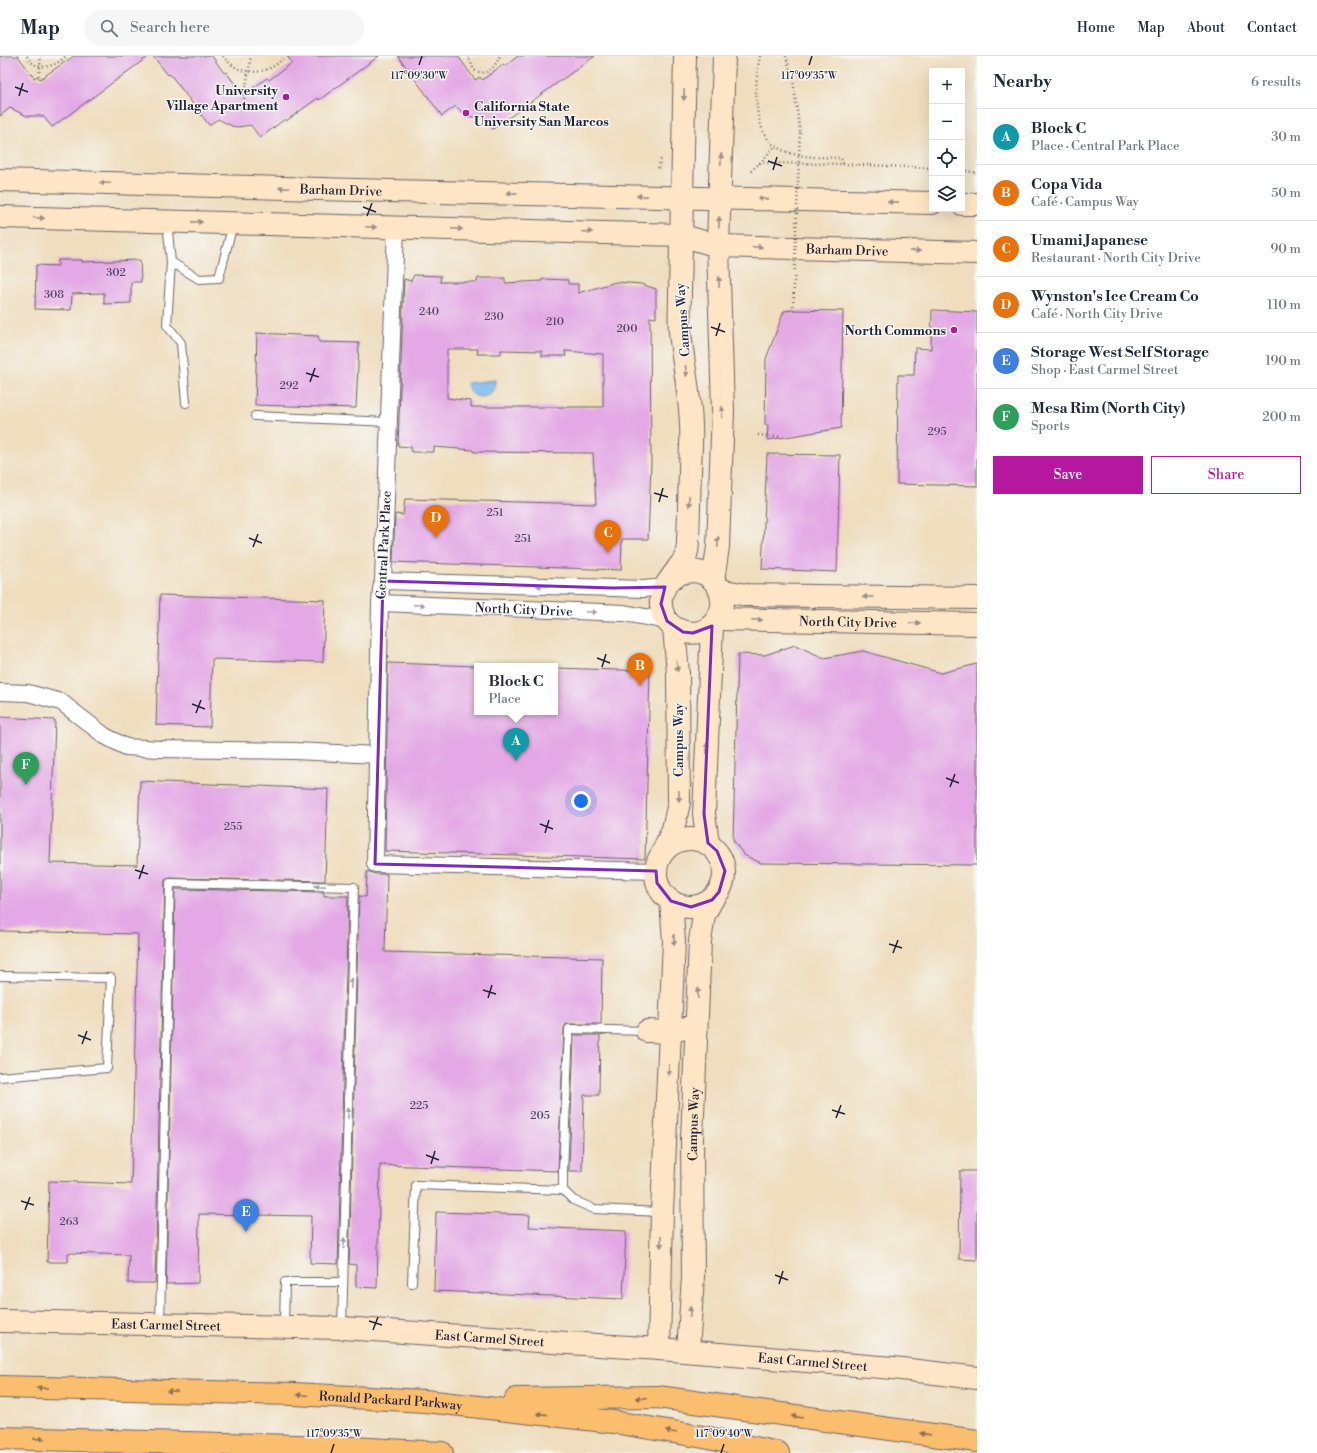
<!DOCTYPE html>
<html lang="en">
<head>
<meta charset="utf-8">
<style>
  body { margin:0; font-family:"Libre Bodoni",serif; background:#f6f6f7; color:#1f2937 }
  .controls { position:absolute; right:12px; top:12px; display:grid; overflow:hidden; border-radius:0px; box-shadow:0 4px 16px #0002 }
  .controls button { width:36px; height:36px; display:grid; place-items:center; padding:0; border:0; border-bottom:1px solid #e0e1e3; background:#fff; color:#1f2937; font:20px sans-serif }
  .you { position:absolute; left:581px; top:745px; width:14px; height:14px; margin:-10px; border:3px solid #fff; border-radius:50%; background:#1a73e8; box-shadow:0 0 0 6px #1a73e833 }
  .badge { display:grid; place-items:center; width:26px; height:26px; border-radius:50%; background:#b5179e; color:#fff; font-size:13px; font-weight:700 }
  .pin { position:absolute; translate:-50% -33px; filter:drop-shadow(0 1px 2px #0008) }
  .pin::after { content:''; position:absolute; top:21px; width:14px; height:12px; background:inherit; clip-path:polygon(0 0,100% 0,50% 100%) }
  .popup { position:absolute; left:474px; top:607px; width:84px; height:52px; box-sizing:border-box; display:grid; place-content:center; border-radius:0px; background:#fff; filter:drop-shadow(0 1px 3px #0005); font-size:13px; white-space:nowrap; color:#747a83 }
  .popup b { font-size:15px; color:#1f2937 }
  .popup::after { content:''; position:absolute; left:50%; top:100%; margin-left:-8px; border:8px solid transparent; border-top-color:#fff }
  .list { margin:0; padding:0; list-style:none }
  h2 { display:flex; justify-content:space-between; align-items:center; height:52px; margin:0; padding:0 16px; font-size:17px }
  h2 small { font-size:13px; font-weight:400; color:#747a83 }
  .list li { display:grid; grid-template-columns:26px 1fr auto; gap:12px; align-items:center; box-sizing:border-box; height:56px; padding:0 16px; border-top:1px solid #e0e1e3 }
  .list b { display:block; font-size:15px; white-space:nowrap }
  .list p { margin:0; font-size:13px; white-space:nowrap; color:#747a83 }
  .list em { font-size:13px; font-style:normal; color:#747a83 }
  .actions { display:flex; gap:8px; padding:12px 16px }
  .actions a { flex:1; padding:9px 0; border:1px solid #b5179e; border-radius:0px; text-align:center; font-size:14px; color:#b5179e }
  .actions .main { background:#b5179e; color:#fff }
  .icon { flex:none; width:22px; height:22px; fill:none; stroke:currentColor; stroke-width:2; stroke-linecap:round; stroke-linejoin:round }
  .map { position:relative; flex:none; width:977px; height:1397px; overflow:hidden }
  header { display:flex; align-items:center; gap:24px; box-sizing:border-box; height:56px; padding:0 20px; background:#fff; border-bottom:1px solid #e0e1e3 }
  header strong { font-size:19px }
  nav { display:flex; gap:22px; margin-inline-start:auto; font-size:14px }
  .search { width:280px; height:36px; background:#f6f6f7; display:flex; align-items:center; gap:10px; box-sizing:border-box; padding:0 14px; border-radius:22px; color:#747a83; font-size:15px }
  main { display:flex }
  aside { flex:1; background:#fff }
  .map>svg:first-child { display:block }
  .water { fill:#7dbbf1; stroke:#506e96 }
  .building { fill:#e3a8e5; fill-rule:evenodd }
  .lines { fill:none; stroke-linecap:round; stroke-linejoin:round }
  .lane-casing { stroke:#6a6368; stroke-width:10 }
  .street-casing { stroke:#6a6368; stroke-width:18 }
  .secondary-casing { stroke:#6a6368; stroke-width:24 }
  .highway-casing { stroke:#6a6368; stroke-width:24 }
  .path { stroke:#6a6368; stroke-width:2.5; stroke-dasharray:1 3; stroke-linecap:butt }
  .lane { stroke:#fff; stroke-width:8 }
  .street { stroke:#fff; stroke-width:16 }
  .secondary { stroke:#fde5c5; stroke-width:22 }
  .highway { stroke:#fbbe6e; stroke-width:22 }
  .path-bridge { stroke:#6a6368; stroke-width:2.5; stroke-dasharray:1 3; stroke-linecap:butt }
  .oneway { fill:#9a8d87 }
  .oneway2 { fill:#9c9ca7 }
  .oneway3 { fill:#8e7054 }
  .marked { fill:none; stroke:#7b2cbf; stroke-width:3; stroke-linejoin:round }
  .ticks { fill:none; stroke:#22223b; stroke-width:1.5 }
  .poi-dot { fill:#b5179e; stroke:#f6f6f2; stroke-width:1.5 }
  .labels { text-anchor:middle; stroke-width:3; stroke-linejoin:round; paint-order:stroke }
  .number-label { font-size:11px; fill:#524466 }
  .poi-label { font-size:13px; font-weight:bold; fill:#22223b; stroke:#f6f6f2; text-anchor:end }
  .street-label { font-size:13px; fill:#22223b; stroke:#f6f6f2 }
  .ticks-label { font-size:10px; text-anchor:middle; fill:#22223b; stroke:#f6f6f2; stroke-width:3; stroke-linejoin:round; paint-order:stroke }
</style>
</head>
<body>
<header>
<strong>Map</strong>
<div class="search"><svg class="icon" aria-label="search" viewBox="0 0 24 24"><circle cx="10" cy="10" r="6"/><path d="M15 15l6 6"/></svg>Search here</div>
<nav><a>Home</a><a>Map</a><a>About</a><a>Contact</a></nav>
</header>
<main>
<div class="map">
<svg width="977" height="1397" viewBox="0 0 977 1397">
  <rect width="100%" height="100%" fill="#f6f6f2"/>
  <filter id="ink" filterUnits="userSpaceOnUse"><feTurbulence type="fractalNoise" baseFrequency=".025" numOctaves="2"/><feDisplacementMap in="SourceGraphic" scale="8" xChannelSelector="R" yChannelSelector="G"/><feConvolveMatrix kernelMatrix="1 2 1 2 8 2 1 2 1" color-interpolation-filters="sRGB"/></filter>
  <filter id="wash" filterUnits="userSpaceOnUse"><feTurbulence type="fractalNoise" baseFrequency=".012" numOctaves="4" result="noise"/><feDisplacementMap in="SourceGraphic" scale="16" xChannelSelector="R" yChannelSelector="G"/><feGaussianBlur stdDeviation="0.9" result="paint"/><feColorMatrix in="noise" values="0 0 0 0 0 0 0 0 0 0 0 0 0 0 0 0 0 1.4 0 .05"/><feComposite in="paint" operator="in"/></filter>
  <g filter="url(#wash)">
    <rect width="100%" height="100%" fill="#efddbd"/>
    <path class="water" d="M495 324C496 345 470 347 467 327Z"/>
    <g id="blocks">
      <g class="building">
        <polygon points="0,0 18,0 34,22 37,20 40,23 74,0 149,0 52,71 43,60 27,60 10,52 0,60"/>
        <polygon points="153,0 212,0 224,17 226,16 243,39 267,22 269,24 292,7 287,0 379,0 319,44 318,42 286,65 285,63 260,82 251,69 237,71 232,70 218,63 209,69 170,18 168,19"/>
        <polygon points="398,0 458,0 475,24 480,21 482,24 504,8 505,10 518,0 595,0 493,73 483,59 472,61 467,60 464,58 456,50 442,60"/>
        <polygon points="58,204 82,204 82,206 140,204 141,226 131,226 131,247 104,248 104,237 72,238 71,254 35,253 36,209 58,210"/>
        <path d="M414 219 441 220 440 226H477L478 222H505V227L542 225V223L568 224V228H578V237L616 226 641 228 656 233V262L650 261 651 408 648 483H622L621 514 393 506 395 458 403 459 405 443 596 448 593 397 473 396V394L434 391V396H411V391L398 390 404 223 411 225ZM447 293H478L477 298H501V294L542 295V300H566L565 295 603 298V351H471V345L447 342Z"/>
        <polygon points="793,254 843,255 841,372 767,384 768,369 765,369 766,303 784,255"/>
        <polygon points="932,254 977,256 977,430 897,428 898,319 914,319 915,292 931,293"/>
        <polygon points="257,277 318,280 319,286 359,287 356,352 255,349"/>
        <polygon points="767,398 840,399 837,516 762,513"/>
        <polygon points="160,539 325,544 323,606 212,603 210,671 156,669"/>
        <polygon points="795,589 824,602 863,595 941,617 977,608 977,809 761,807 744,799 733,784 738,598 765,599"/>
        <polygon points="388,607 477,610 477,656 555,656 555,612 650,615 645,803 385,795"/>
        <polygon points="0,661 55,664 50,807 137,809 140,725 328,733 325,825 170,822 165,824 155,1227 128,1227 129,1199 68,1197 68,1206 47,1206 49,1125 131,1128 138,878 0,875"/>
        <polygon points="367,815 375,818 387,818 385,896 602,902 601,968 566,968 564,972 558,1115 380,1109 377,1232 356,1231 356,1209 349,1208 359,840 366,841"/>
        <polygon points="175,833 324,836 324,840 348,840 338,1208 310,1207 311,1160 199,1158 198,1227 166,1228"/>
        <polygon points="574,979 600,979 599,1039 584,1039 582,1115 569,1115"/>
        <polygon points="960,1115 977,1115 977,1204 959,1203"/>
        <polygon points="436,1156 530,1159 529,1171 626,1175 623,1243 434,1235"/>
      </g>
    </g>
  </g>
  <g filter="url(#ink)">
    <use href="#blocks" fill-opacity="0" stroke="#6a6368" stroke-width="1"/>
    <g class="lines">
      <g class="lane-casing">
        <g id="lane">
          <polyline points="167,166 171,206 199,223 219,222 233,168"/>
          <polyline points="171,206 167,269 181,287 186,347"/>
          <polyline points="255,360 389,366"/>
          <polyline points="0,920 111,922 107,1012 0,1021"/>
          <polyline points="647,975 569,973 563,1115 563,1134 573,1144 594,1153 661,1156"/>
          <polyline points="412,1227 416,1129 563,1134"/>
          <polyline points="160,1268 170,827 354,831 342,1271"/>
          <polyline points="284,1270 285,1226 343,1226"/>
        </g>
      </g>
      <g class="street-casing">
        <g id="street">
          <polyline points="396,171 383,525 381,533 380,547 375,808 656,815"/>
          <polyline points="383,525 613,532 643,533 665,531"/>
          <path id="s1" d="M380 547 624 557 667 565"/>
          <polyline points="0,636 28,637 61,646 105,680 126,691 160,693 294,695 378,699"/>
        </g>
      </g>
      <g class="secondary-casing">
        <g id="secondary">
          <path id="s2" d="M0 124 391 135 932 147"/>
          <polyline points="962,148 977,148"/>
          <path id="s3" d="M0 161 680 179 718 190 977 197"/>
          <path d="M670 524C675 520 680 517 686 516 716 510 734 547 713 568 698 584 668 577 662 555 657 536 668 527 678 512 680 509 683 506 685 502 687 497 688 490 688 484 689 462 689 440 690 417 690 401 692 385 691 369 690 338 683 307 680 276 679 263 680 249 680 236L685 0"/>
          <polyline points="713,524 718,491 723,354 718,190 724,0"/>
          <polyline points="720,534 746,539 977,542"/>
          <path id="s4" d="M718 563 977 568"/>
          <circle cx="690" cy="817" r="34"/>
          <polyline points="708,787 704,758 712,570"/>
          <polyline points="664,793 673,773 679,747 678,617 674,572"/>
          <polyline points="647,975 671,976 685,972"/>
          <path id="s5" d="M0 1265 342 1272 659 1293 893 1312 977 1322"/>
          <polyline points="659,1293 662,1156 674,885 671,845"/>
          <path id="s6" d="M688 1295 693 1221 692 1083 700 885 704 859 712 844"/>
        </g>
      </g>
      <g class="highway-casing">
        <g id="highway">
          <path id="s7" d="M0 1331 294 1338 425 1345 614 1366 709 1382 778 1397"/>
          <polyline points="516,1343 658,1341 977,1385"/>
          <polyline points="0,1382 334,1391 442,1397"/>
        </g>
      </g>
      <g class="path">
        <path d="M27 0C35 17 56 11 66 0"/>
        <path d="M223 0C238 21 269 21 285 0"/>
        <path d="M468 0 474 14C488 21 494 12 500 0"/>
        <path d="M760 0C754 28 751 81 782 94 799 102 821 101 840 102L842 104 843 108 760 107 775 90"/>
        <polyline points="786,0 793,24 800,76"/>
        <polyline points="39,20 41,0"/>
        <polyline points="244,43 251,0"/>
        <polyline points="843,108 932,112"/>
        <polyline points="658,112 661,103"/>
        <polyline points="962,114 977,117"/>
        <polyline points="751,115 760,107"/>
        <polyline points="758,379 781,381"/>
      </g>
      <use href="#lane" class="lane"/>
      <use href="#street" class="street"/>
      <use href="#secondary" class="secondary"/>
      <use href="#highway" class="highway"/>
      <polyline class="path-bridge" points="793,254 800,76"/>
    </g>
    <defs><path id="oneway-solid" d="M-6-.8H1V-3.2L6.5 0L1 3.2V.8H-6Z"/></defs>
    <g class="oneway">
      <use href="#oneway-solid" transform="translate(684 39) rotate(92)"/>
      <use href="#oneway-solid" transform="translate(721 103) rotate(-88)"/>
      <use href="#oneway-solid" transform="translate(105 127) rotate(-178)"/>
      <use href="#oneway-solid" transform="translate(284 132) rotate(-178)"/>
      <use href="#oneway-solid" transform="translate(512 137) rotate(-179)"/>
      <use href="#oneway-solid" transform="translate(642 140) rotate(-179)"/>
      <use href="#oneway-solid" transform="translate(763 143) rotate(-179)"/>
      <use href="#oneway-solid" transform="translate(893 146) rotate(-179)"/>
      <use href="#oneway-solid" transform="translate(39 162) rotate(2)"/>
      <use href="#oneway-solid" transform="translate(197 166) rotate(1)"/>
      <use href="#oneway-solid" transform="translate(719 166) rotate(-88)"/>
      <use href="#oneway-solid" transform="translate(371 171) rotate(2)"/>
      <use href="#oneway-solid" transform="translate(457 173) rotate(2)"/>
      <use href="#oneway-solid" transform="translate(587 176) rotate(2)"/>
      <use href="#oneway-solid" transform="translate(757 191) rotate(1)"/>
      <use href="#oneway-solid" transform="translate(915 195) rotate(1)"/>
      <use href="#oneway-solid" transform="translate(719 226) rotate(-91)"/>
      <use href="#oneway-solid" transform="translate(686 315) rotate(84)"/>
      <use href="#oneway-solid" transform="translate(722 356) rotate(-89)"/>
      <use href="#oneway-solid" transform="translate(689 445) rotate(92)"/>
      <use href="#oneway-solid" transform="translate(718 486) rotate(-87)"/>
      <use href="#oneway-solid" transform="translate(868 541) rotate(-179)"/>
      <use href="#oneway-solid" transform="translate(757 564) rotate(1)"/>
      <use href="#oneway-solid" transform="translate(915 567) rotate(1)"/>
      <use href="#oneway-solid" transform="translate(677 610) rotate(84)"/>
      <use href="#oneway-solid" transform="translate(707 692) rotate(-88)"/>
      <use href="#oneway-solid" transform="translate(679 740) rotate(90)"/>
      <use href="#oneway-solid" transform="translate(674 884) rotate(88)"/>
      <use href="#oneway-solid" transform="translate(698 937) rotate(-88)"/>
      <use href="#oneway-solid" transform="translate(669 1014) rotate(93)"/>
      <use href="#oneway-solid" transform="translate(661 1186) rotate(91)"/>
      <use href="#oneway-solid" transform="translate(690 1256) rotate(-87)"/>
    </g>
    <g class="oneway2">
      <use href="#oneway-solid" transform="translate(542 530) rotate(-178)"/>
      <use href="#oneway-solid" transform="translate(419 549) rotate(2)"/>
      <use href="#oneway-solid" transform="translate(591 556) rotate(2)"/>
      <use href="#oneway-solid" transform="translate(320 830) rotate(-179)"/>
      <use href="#oneway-solid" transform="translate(351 927) rotate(-88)"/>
      <use href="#oneway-solid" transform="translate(348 1057) rotate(-88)"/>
      <use href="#oneway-solid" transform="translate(344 1187) rotate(-88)"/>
    </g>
    <g class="oneway3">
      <use href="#oneway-solid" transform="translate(42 1332) rotate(-179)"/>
      <use href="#oneway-solid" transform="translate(172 1335) rotate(-179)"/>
      <use href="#oneway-solid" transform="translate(302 1339) rotate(-177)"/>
      <use href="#oneway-solid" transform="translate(641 1342) rotate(179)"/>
      <use href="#oneway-solid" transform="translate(542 1358) rotate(-174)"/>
      <use href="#oneway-solid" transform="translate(797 1361) rotate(-172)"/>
      <use href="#oneway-solid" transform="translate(671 1376) rotate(-170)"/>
      <use href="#oneway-solid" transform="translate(925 1378) rotate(-172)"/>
      <use href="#oneway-solid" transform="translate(39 1383) rotate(1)"/>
    </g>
  </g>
  <path class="marked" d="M383 525 613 532 665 531 661 548 667 565 683 576 693 577 712 570 704 758 708 787 717 795 725 815 719 836 712 844 691 851 671 845 657 827 656 815 375 808Z"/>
  <path class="ticks" d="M419 9 422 0M809 9 812 0M15 31 28 36M19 40 23 27M768 105 782 110M773 114 777 101M363 151 376 156M367 160 372 147M711 271 725 276M716 280 720 267M306 317 319 321M310 326 315 312M654 437 668 441M659 446 663 432M249 482 262 487M253 491 258 478M597 602 610 607M602 611 606 598M192 648 205 653M196 657 201 644M946 722 959 727M950 731 955 718M540 768 553 773M545 777 549 764M135 814 148 818M139 823 144 809M889 888 902 892M893 897 898 884M483 934 496 938M488 942 492 929M78 979 91 984M82 988 87 975M832 1054 845 1058M836 1062 841 1049M426 1099 439 1104M431 1108 435 1095M21 1145 34 1149M25 1154 30 1141M775 1219 788 1224M779 1228 783 1215M369 1265 382 1269M373 1274 378 1261M331 1397 334 1388M721 1397 724 1388"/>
  <g class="poi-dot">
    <circle cx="286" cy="41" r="4"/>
    <circle cx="466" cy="57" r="4"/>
    <circle cx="954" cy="274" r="4"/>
  </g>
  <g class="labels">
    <g class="number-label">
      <text x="116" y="220">302</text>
      <text x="54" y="242">308</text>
      <text x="429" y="259">240</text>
      <text x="494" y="264">230</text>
      <text x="555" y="269">210</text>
      <text x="627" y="276">200</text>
      <text x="289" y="333">292</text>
      <text x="937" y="379">295</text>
      <text x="495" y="460">251</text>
      <text x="523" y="486">251</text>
      <text x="233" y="774">255</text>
      <text x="419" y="1053">225</text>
      <text x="540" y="1063">205</text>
      <text x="69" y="1169">263</text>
    </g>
    <g class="poi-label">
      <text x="278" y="39">University<tspan x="278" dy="15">Village Apartment</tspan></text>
      <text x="474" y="55" text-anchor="start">California State<tspan x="474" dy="15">University San Marcos</tspan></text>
      <text x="946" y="279">North Commons</text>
    </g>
    <g class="street-label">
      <text dy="5" stroke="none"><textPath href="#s2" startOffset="341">Barham Drive</textPath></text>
      <text dy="5" stroke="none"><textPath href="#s3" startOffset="849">Barham Drive</textPath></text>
      <text transform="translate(682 264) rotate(-94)" y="5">Campus Way</text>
      <text transform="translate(383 489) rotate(-87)" y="5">Central Park Place</text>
      <text dy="5" stroke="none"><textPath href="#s1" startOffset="144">North City Drive</textPath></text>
      <text dy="5" stroke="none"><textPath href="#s4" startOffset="130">North City Drive</textPath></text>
      <text transform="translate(678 684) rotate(-90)" y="5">Campus Way</text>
      <text dy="5" stroke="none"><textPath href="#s6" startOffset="227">Campus Way</textPath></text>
      <text dy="5" stroke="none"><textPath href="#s5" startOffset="166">East Carmel Street</textPath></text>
      <text dy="5" stroke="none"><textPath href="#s5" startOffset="490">East Carmel Street</textPath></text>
      <text dy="5" stroke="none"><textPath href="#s5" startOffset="814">East Carmel Street</textPath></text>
      <text dy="5" stroke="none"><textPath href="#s7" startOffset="391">Ronald Packard Parkway</textPath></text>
    </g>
  </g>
  <g class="ticks-label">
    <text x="419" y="23">117°09'30"W</text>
    <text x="809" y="23">117°09'35"W</text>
    <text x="334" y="1381">117°09'35"W</text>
    <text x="724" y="1381">117°09'40"W</text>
  </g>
</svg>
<div class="controls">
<button>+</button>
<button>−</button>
<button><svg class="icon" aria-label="locate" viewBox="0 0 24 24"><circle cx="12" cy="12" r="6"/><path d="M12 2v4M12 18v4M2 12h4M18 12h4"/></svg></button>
<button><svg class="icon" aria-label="layers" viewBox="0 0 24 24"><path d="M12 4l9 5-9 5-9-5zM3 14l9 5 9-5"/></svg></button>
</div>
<div class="you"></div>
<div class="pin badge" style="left:516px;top:705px;background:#0f9aa8">A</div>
<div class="popup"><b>Block C</b>Place</div>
<div class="pin badge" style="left:640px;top:630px;background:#e8710a">B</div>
<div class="pin badge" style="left:608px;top:497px;background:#e8710a">C</div>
<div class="pin badge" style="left:436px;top:482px;background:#e8710a">D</div>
<div class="pin badge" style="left:246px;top:1176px;background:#3f7fe0">E</div>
<div class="pin badge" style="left:26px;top:729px;background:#2e9e5b">F</div>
</div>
<aside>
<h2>Nearby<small>6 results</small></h2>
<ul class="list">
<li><span class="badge" style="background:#0f9aa8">A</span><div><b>Block C</b><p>Place · Central Park Place</p></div><em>30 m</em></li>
<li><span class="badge" style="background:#e8710a">B</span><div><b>Copa Vida</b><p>Café · Campus Way</p></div><em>50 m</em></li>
<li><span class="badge" style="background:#e8710a">C</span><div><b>Umami Japanese</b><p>Restaurant · North City Drive</p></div><em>90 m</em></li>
<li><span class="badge" style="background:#e8710a">D</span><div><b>Wynston's Ice Cream Co</b><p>Café · North City Drive</p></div><em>110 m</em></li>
<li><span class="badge" style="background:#3f7fe0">E</span><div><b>Storage West Self Storage</b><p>Shop · East Carmel Street</p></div><em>190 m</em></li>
<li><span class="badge" style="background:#2e9e5b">F</span><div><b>Mesa Rim (North City)</b><p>Sports</p></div><em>200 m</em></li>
</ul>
<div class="actions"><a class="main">Save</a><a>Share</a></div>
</aside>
</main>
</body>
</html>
